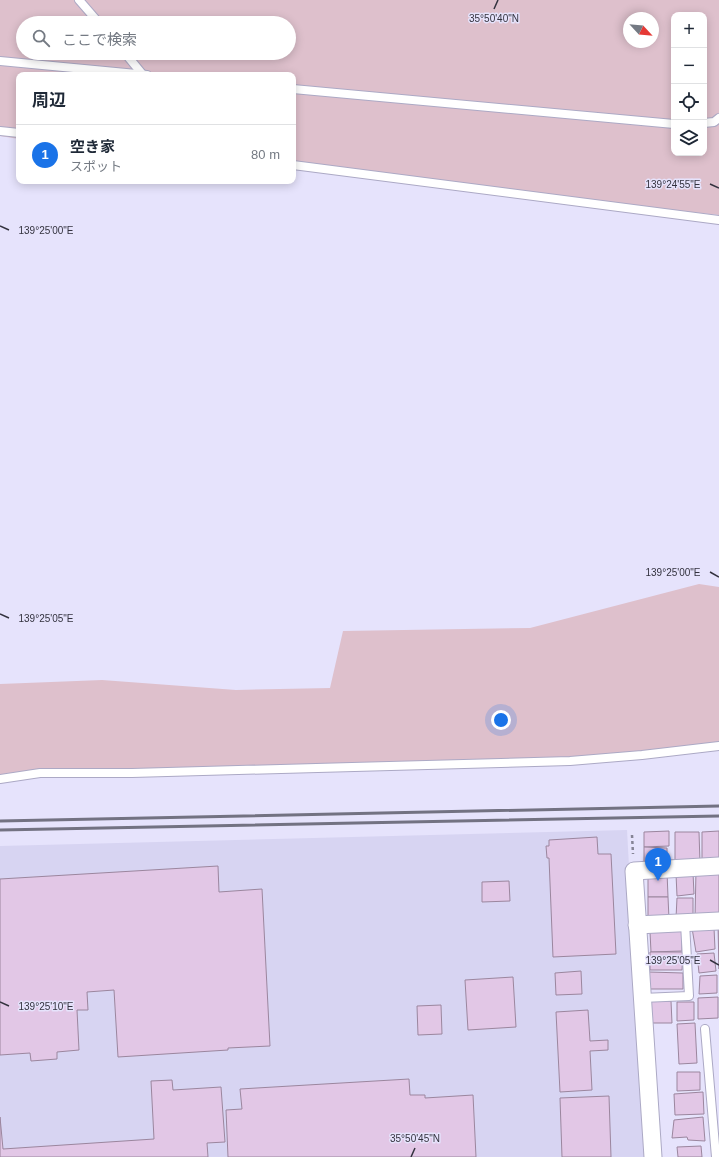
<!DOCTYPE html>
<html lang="ja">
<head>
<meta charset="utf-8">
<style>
  body { margin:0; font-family:Helvetica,"Noto Sans JP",sans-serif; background:#f6f6f7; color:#1f2937 }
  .controls { position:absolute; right:12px; top:12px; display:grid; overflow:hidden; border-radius:8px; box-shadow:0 2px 10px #0003 }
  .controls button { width:36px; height:36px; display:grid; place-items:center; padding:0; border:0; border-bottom:1px solid #e0e1e3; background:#fff; color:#1f2937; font:20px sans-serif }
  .compass { position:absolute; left:623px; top:12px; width:36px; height:36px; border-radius:50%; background:#fff; box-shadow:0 2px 10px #0003; rotate:116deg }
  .you { position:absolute; left:501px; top:720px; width:14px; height:14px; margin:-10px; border:3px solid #fff; border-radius:50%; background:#1a73e8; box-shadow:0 0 0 6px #1a73e833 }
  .badge { display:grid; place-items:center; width:26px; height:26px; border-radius:50%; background:#1a73e8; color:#fff; font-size:13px; font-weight:700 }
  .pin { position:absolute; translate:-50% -33px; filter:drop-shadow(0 1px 2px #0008) }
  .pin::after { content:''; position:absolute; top:21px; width:14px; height:12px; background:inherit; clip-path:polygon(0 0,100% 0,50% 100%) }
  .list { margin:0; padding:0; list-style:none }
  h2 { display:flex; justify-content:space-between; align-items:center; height:52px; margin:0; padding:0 16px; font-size:17px }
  h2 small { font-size:13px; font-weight:400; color:#747a83 }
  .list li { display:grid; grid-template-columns:26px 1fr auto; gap:12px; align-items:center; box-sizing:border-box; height:60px; padding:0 16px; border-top:1px solid #e0e1e3 }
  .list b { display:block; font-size:15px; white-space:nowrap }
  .list p { margin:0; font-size:13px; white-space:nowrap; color:#747a83 }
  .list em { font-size:13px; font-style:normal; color:#747a83 }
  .icon { flex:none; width:22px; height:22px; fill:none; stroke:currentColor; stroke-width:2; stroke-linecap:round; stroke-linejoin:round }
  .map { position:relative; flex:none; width:719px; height:1157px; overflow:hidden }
  .search { position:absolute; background:#fff; box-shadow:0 2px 10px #0003; left:16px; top:16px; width:280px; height:44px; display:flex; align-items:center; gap:10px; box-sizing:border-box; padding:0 14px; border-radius:22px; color:#747a83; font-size:15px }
  .panel { position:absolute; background:#fff; box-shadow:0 2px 10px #0003; left:16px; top:72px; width:280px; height:112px; border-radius:8px }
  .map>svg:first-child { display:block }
  .built { fill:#d7d4f2 }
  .green { fill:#dec0cc; fill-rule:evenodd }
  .building { fill:#e2c7e6; stroke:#9b869e }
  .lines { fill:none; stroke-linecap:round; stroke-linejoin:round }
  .lane-casing { stroke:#aca9c5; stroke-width:10 }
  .street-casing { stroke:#aca9c5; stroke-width:19 }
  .path { stroke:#868496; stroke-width:2.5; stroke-dasharray:3 3; stroke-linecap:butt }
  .lane { stroke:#fff; stroke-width:8 }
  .street { stroke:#fff; stroke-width:17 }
  .rail { stroke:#737282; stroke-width:3 }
  .ticks { fill:none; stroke:#33323e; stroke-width:1.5 }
  .ticks-label { font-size:10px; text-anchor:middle; fill:#33323e; stroke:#e6e3fc; stroke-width:3; stroke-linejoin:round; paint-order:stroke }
</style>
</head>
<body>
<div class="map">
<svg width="719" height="1157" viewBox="0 0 719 1157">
  <rect width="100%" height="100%" fill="#e6e3fc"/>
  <polygon class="built" points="627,830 645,1157 0,1157 0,846"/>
  <g class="green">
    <path d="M0 0H719V215L293 169V75H19V139L0 136ZM674 15H704V153H674ZM629 18H653V42H629ZM23 23H289V53H23Z"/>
    <polygon points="699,584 719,587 719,746 492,763 40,773 0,779 0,684 102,680 236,690 330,688 343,631 530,628"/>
  </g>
  <g class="building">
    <polygon points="669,831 669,846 644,847 644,832"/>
    <polygon points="719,831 719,862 702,863 702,832"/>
    <polygon points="675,832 699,832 700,863 675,864"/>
    <polygon points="597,837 598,854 611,854 616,954 553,957 549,858 547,858 546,846 549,846 549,840"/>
    <polygon points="644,847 667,848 667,864 644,864"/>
    <polygon points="218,866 219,892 262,889 270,1046 228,1048 228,1050 118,1057 114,990 87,992 88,1010 77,1010 79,1050 57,1052 57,1059 31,1061 30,1053 0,1055 0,879"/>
    <polygon points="719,869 719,918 695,919 696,870"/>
    <polygon points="667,872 668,897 648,897 648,873"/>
    <polygon points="693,873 694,894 677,896 676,874"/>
    <polygon points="509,881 510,901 482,902 482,882"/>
    <polygon points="648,897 668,897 669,919 648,919"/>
    <polygon points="677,898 693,898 693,917 676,918"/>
    <polygon points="718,925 719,925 719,969"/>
    <polygon points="692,928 714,928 715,949 696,952"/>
    <polygon points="682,931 682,951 651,952 650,932"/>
    <polygon points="650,952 683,952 682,970 650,970"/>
    <polygon points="714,953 716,971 699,973 697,954"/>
    <polygon points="581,971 582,994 556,995 555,973"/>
    <polygon points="649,972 683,973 683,989 649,989"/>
    <polygon points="717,975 717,993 699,994 700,976"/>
    <polygon points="513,977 516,1027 468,1030 465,980"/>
    <polygon points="718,997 718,1018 698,1019 698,998"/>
    <polygon points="650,1001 671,1001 672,1023 650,1023"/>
    <polygon points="677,1002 694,1002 694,1020 677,1021"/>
    <polygon points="441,1005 442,1034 418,1035 417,1006"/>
    <polygon points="588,1010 590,1041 608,1040 608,1050 590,1051 592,1090 560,1092 556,1012"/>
    <polygon points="695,1023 697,1063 679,1064 677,1024"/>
    <polygon points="677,1072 700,1072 700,1090 677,1091"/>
    <polygon points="409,1079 410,1095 425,1095 425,1098 473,1095 476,1157 228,1157 226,1110 242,1109 240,1089"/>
    <polygon points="172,1080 173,1090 221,1087 225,1142 207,1143 208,1157 0,1157 0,1117 3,1149 154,1139 151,1081"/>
    <polygon points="703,1092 704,1114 675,1115 674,1094"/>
    <polygon points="609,1096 611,1157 562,1157 560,1098"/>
    <polygon points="703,1117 705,1141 688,1140 687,1137 672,1138 674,1120"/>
    <polygon points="701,1146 702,1157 678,1157 677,1147"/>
  </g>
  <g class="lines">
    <g class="lane-casing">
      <g id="lane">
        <polyline points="79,0 99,23"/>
        <polyline points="125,53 143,75"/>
        <polyline points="0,61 147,75"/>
        <polyline points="293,89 674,124"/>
        <polyline points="704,123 714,122 719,118"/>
        <polyline points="0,131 19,133"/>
        <polyline points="293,165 719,220"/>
        <polyline points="0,779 40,773 132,773 570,761 642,755 719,746"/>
        <polyline points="642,998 689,996 685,923"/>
        <polyline points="705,1029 716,1157"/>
      </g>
    </g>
    <g class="street-casing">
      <g id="street">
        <polyline points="637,925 719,921"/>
        <polyline points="653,1157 634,871 719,866"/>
      </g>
    </g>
    <polyline class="path" points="632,835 633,854"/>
    <use href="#lane" class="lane"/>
    <use href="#street" class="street"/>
    <g class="rail">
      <polyline points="0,821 719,806"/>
      <polyline points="0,830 719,816"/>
    </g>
  </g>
  <path class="ticks" d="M494 9 498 0M710 184 719 188M0 226 9 230M710 572 719 577M0 614 9 618M710 960 719 965M0 1002 9 1006M411 1157 415 1148"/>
  <g class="ticks-label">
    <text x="494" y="22">35°50'40"N</text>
    <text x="673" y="188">139°24'55"E</text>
    <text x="46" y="234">139°25'00"E</text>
    <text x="673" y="576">139°25'00"E</text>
    <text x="46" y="622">139°25'05"E</text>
    <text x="673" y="964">139°25'05"E</text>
    <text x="46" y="1010">139°25'10"E</text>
    <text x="415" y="1142">35°50'45"N</text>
  </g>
</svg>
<div class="controls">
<button>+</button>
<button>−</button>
<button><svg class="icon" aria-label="locate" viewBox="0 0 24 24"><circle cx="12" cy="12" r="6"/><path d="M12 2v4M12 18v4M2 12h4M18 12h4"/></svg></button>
<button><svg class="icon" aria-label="layers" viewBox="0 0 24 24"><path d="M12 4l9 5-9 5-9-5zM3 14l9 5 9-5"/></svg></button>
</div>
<svg class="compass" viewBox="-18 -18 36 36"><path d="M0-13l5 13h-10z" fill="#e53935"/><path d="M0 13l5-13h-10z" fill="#747a83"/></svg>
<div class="you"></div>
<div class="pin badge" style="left:658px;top:881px">1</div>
<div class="search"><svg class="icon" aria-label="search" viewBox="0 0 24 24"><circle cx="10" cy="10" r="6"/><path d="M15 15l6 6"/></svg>ここで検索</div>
<section class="panel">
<h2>周辺<small></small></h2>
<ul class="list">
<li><span class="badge">1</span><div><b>空き家</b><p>スポット</p></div><em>80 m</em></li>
</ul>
</section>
</div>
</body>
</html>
